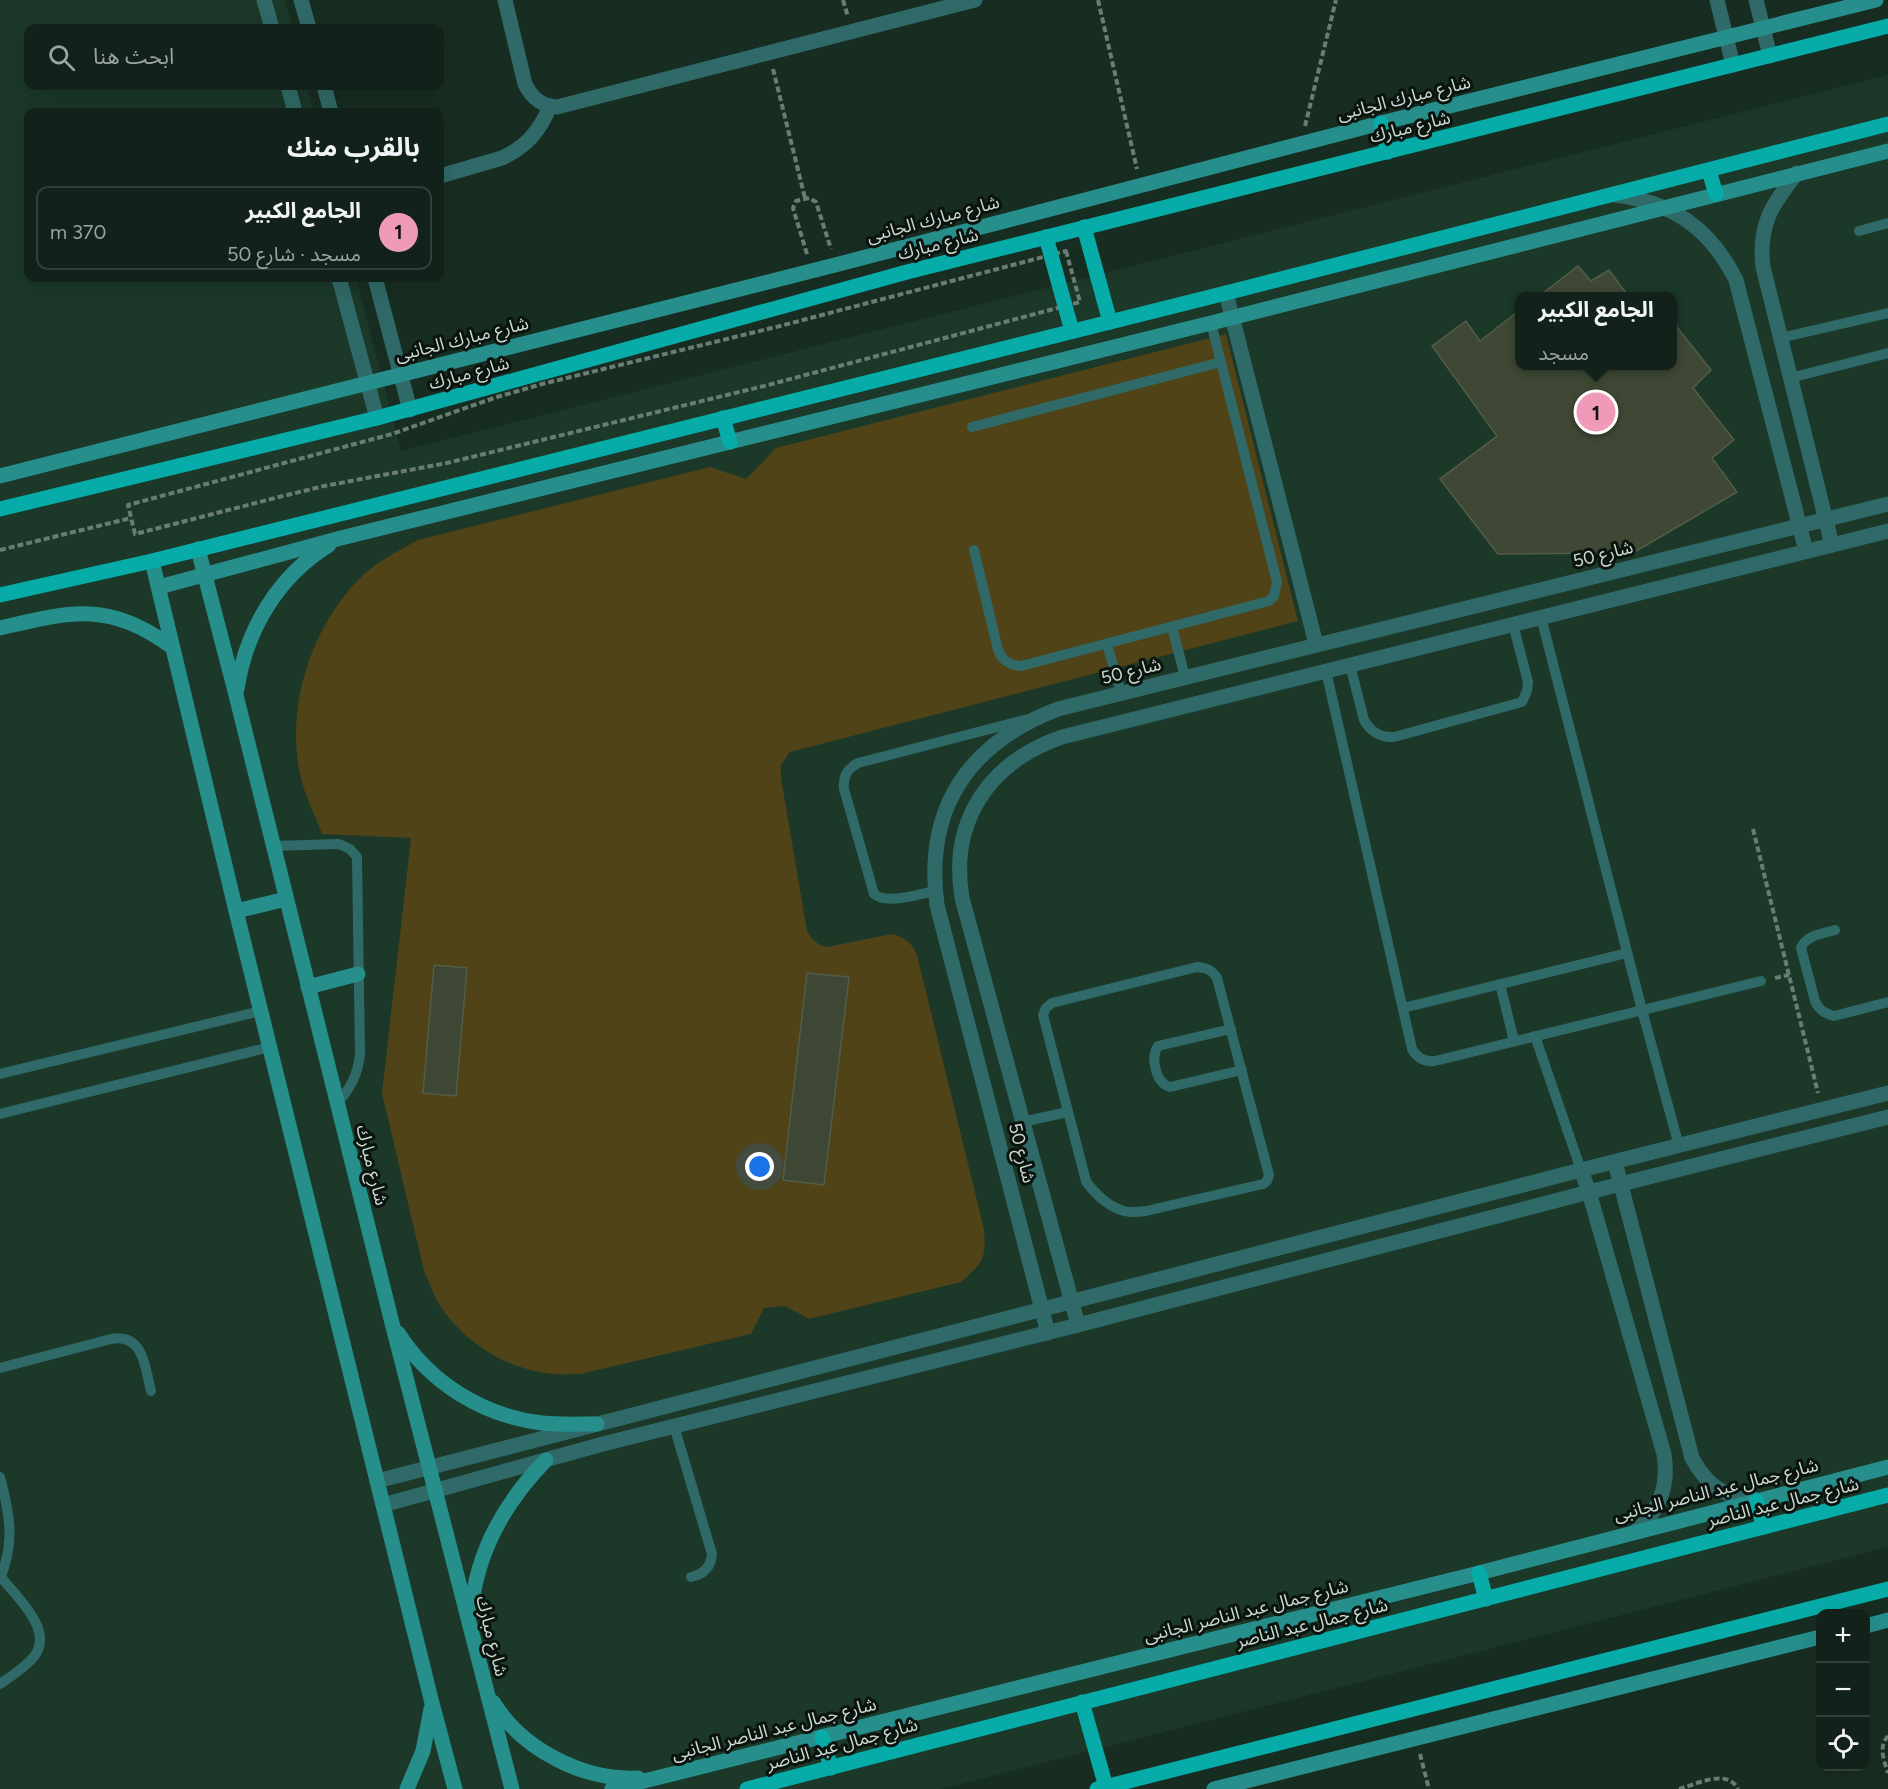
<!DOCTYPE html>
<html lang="ar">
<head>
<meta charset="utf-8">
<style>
  body { margin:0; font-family:Figtree,"Noto Sans Arabic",sans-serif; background:#1f2f27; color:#f1f3f6; direction:rtl }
  .controls { position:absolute; right:18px; bottom:18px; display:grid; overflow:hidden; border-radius:12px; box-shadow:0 6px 24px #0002 }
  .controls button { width:54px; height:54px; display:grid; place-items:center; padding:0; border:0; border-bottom:2px solid #313f39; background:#12221a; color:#f1f3f6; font:30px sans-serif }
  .you { position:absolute; left:760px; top:1167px; width:21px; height:21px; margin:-15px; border:4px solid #fff; border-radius:50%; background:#1a73e8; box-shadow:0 0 0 9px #1a73e833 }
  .badge { display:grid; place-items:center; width:39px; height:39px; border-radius:50%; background:#ef9ab8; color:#111; font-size:20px; font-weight:700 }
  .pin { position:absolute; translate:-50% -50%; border:3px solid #fff; box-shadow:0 2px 6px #0006 }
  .popup { position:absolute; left:1515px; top:292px; width:162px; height:78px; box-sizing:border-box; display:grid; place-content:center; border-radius:12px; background:#12221a; filter:drop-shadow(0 2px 4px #0005); font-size:20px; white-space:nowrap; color:#9ca4a2 }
  .popup b { font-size:22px; color:#f1f3f6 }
  .popup::after { content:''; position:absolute; left:50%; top:100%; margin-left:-12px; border:12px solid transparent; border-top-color:#12221a }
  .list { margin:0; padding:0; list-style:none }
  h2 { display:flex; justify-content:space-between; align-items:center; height:78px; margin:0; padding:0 24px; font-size:26px }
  h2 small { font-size:20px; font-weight:400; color:#9ca4a2 }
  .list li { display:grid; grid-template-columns:39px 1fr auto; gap:18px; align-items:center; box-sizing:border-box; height:84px; margin:0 12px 12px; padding:0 12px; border:2px solid #313f39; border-radius:12px }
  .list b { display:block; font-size:22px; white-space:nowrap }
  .list p { margin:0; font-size:20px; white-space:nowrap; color:#9ca4a2 }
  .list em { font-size:20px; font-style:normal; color:#9ca4a2 }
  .icon { flex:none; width:33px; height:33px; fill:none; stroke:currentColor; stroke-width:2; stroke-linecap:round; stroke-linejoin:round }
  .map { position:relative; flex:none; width:1888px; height:1789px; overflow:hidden; direction:ltr }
  .search { position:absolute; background:#12221a; box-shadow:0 6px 24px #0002; left:24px; top:24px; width:420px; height:66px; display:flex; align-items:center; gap:15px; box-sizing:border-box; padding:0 21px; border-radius:12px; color:#9ca4a2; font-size:22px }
  .panel { position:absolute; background:#12221a; box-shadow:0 6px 24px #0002; left:24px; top:108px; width:420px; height:174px; border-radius:12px; direction:rtl }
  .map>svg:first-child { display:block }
  .built { fill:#1b3829; fill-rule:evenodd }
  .green { fill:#4f4317 }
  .building { fill:#3f4834; stroke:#545d48; stroke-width:1.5 }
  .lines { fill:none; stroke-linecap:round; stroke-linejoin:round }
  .path { stroke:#6b7d73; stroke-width:4; stroke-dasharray:6 3; stroke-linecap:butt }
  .service { stroke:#306a68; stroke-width:10 }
  .minor { stroke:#306a68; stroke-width:15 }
  .tertiary { stroke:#306a68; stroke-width:15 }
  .secondary { stroke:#268f8c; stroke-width:15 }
  .primary { stroke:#07aca8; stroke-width:15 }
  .labels { text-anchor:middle; stroke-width:6; stroke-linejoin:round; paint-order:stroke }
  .street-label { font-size:18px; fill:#ccd9d1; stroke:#0a130e }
</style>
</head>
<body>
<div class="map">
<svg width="1888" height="1789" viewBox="0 0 1888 1789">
  <rect width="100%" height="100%" fill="#182d22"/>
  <path class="built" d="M0 0H285L292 28H28V86H307L314 112H28V278H356L401 451 1888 75V1547L941 1789H0ZM1520 296H1672V366H1520Z"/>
  <path class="green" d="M1226 334 1298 621 790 752 781 765V778L807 931C812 940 817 944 826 947L892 934C905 937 912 943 917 955L984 1229C986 1260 984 1261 961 1282L809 1319 785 1306 764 1308 751 1334 580 1374C571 1374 561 1375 552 1374 504 1369 458 1339 435 1297 431 1288 428 1279 424 1271L382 1093 411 838 322 834C315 815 304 794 300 774 286 707 310 630 358 580 374 563 398 551 418 540L710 467 746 479 776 448Z"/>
  <g class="building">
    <polygon points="1578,266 1591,281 1609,270 1629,297 1538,297"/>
    <polygon points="1520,310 1520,366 1672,366 1672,321 1711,370 1693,388 1734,440 1712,458 1737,492 1633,553 1498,554 1440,479 1497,436 1432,346 1466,321 1480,341"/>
    <polygon points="434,965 467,968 456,1096 423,1093"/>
    <polygon points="807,973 849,977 824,1185 783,1180"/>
  </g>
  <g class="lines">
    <g class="path">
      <polyline points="843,0 848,17"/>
      <polyline points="1098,0 1137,169"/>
      <polyline points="773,69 805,198"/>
      <polyline points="1305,126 1336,0"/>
      <polygon points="1066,251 1080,302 768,385 447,463 324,486 279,497 135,534 128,505 392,434 497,397 542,384 780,326"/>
      <polyline points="807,254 793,208 796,201 809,198 816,202 831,249"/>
      <polyline points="0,550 131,518"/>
      <polyline points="1753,829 1818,1093"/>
      <polyline points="1775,978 1789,975"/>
      <path d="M1888 1736C1878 1747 1884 1760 1888 1773"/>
      <polyline points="1420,1754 1429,1789"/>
      <path d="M1679 1789C1697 1784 1727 1768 1738 1789"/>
    </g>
    <g class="service">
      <polyline points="1859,231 1888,223"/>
      <polyline points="1780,338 1888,313"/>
      <polyline points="1790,378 1888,353"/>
      <polyline points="972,427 1221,362"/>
      <path d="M974 550 998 650C1003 661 1009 665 1021 666L1269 601 1274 596 1277 582 1211 323"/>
      <polyline points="1541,617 1642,1010 1679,1146"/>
      <polyline points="1172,627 1185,677"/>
      <polyline points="1107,644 1121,693"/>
      <path d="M1350 665 1364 720C1371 732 1380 738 1394 737L1522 702 1527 691 1528 682 1513 624"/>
      <path d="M1326 671 1412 1049C1417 1058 1424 1062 1435 1061L1761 981"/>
      <path d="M273 846 339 844 350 849 357 857 360 1054C358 1074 351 1088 337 1103"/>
      <path d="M935 891C919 894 887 905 874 894L844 789C843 776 847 769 858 763L1028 719"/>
      <path d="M1835 930C1822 934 1806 935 1801 948L1815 1001C1819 1010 1824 1013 1834 1016L1888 1002"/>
      <path d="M1197 967C1207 968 1212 970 1217 978L1269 1175 1267 1181 1263 1184 1146 1211C1138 1212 1128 1213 1121 1210 1108 1206 1093 1192 1086 1181L1043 1015 1046 1008 1052 1003Z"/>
      <polyline points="1500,984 1514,1041"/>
      <polyline points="1403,1008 1627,953"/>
      <path d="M1231 1029 1158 1046C1150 1058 1156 1083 1170 1087L1242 1070"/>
      <polyline points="1535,1036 1581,1170"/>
      <polyline points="0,1074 261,1011"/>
      <polyline points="0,1114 270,1047"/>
      <polyline points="1022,1122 1068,1112"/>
      <path d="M0 1368 111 1339C144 1333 145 1368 151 1391"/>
      <path d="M674 1426 712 1554C711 1567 704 1574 691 1577"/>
      <path d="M0 1477C10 1515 15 1542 0 1579"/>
      <path d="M0 1684C10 1677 21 1670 30 1661 59 1634 18 1599 1 1577"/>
    </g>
    <g class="minor">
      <path d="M505 0 525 84C532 98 541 106 557 107L975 0"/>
      <path d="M1797 173C1772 204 1758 225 1763 267L1832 545"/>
      <path d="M440 176 502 158C526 147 540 131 550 106"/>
      <path d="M1615 195C1672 202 1710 228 1736 280L1806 551"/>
      <polyline points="1226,293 1316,644"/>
      <path d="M1615 1162 1692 1458C1708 1487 1724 1497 1756 1500"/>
      <path d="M1581 1170 1589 1192 1664 1454C1669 1486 1660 1510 1636 1531"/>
      <path d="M1078 1325 962 898C949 820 990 762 1062 737L1888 531"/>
      <path d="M1048 1333 937 905C924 808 969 743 1058 709L1888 504"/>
      <polyline points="377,1481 1581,1170 1888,1093"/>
      <polyline points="383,1505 603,1444 1078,1325 1589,1192 1888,1117"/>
    </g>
    <g class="tertiary">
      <polyline points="264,0 272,28"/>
      <polyline points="301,0 309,28"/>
      <polyline points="1717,0 1733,65"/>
      <polyline points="1756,0 1770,56"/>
      <polyline points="288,86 295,112"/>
      <polyline points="324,86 331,112"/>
      <polyline points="339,278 377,418"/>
      <polyline points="375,278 410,410"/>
    </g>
    <g class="secondary">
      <polyline points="0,476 835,265 1381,123 1876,0"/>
      <polyline points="198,549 236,695 392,1323 512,1789"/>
      <polyline points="152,561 236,911 432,1703 455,1789"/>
      <polyline points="159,587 341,538 1211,323 1888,151"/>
      <path d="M0 628C72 611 108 601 172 647"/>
      <path d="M237 689C246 630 278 576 329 545"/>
      <polyline points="236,911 286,899"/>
      <polyline points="308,987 358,974"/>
      <path d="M398 1333C430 1383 483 1416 542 1423 560 1425 579 1424 597 1424"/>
      <path d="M471 1613C476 1552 504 1503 546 1460"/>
      <polyline points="1866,1626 1888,1620"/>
      <path d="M493 1702C522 1749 583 1781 638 1778"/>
      <polyline points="407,1789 423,1751 431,1709"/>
      <polyline points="612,1789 1479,1573 1888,1467"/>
      <polyline points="1214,1789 1820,1637"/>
    </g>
    <g class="primary">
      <polyline points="1381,123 1388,152"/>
      <polyline points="1709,171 1716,194"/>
      <polyline points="1084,227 1110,322"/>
      <polyline points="1046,237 1072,331"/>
      <polyline points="723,418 730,442"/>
      <polyline points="0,509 377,418 907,272 1888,26"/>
      <polyline points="0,595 152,561 1226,293 1888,124"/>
      <polyline points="1756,1500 1764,1527"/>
      <polyline points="1479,1573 1486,1599"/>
      <polyline points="1082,1702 1106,1787"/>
      <polyline points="822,1737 831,1768"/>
      <polyline points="747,1789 1888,1495"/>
      <polyline points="1097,1789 1888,1589"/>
    </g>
  </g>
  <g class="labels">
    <g class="street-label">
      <text transform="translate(1404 98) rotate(-14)" y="6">شارع مبارك الجانبى</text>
      <text transform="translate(1410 127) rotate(-14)" y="6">شارع مبارك</text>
      <text transform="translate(933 219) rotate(-15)" y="6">شارع مبارك الجانبى</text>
      <text transform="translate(938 244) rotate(-14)" y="6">شارع مبارك</text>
      <text transform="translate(462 339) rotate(-14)" y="6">شارع مبارك الجانبى</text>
      <text transform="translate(469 373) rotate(-15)" y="6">شارع مبارك</text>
      <text transform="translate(1603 554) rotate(-14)" y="6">شارع 50</text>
      <text transform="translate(1131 671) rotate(-14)" y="6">شارع 50</text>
      <text transform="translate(1022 1153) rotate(76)" y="6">شارع 50</text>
      <text transform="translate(372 1165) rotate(76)" y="6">شارع مبارك</text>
      <text transform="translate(1716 1490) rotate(-14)" y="6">شارع جمال عبد الناصر الجانبى</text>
      <text transform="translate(1783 1502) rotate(-14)" y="6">شارع جمال عبد الناصر</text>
      <text transform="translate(1246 1611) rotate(-14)" y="6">شارع جمال عبد الناصر الجانبى</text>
      <text transform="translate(1312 1623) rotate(-14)" y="6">شارع جمال عبد الناصر</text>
      <text transform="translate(492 1636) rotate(76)" y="6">شارع مبارك</text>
      <text transform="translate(774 1729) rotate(-14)" y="6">شارع جمال عبد الناصر الجانبى</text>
      <text transform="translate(842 1744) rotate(-15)" y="6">شارع جمال عبد الناصر</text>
    </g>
  </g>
</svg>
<div class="controls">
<button>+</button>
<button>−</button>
<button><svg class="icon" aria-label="locate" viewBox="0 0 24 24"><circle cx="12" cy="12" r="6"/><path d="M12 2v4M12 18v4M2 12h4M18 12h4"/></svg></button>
</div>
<div class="you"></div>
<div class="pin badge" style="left:1596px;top:412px">1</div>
<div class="popup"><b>الجامع الكبير</b>مسجد</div>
<div class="search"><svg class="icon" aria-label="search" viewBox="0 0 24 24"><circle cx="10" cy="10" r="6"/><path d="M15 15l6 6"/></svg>ابحث هنا</div>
<section class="panel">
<h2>بالقرب منك<small></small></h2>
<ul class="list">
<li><span class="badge">1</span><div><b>الجامع الكبير</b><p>مسجد · شارع 50</p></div><em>370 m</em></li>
</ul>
</section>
</div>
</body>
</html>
